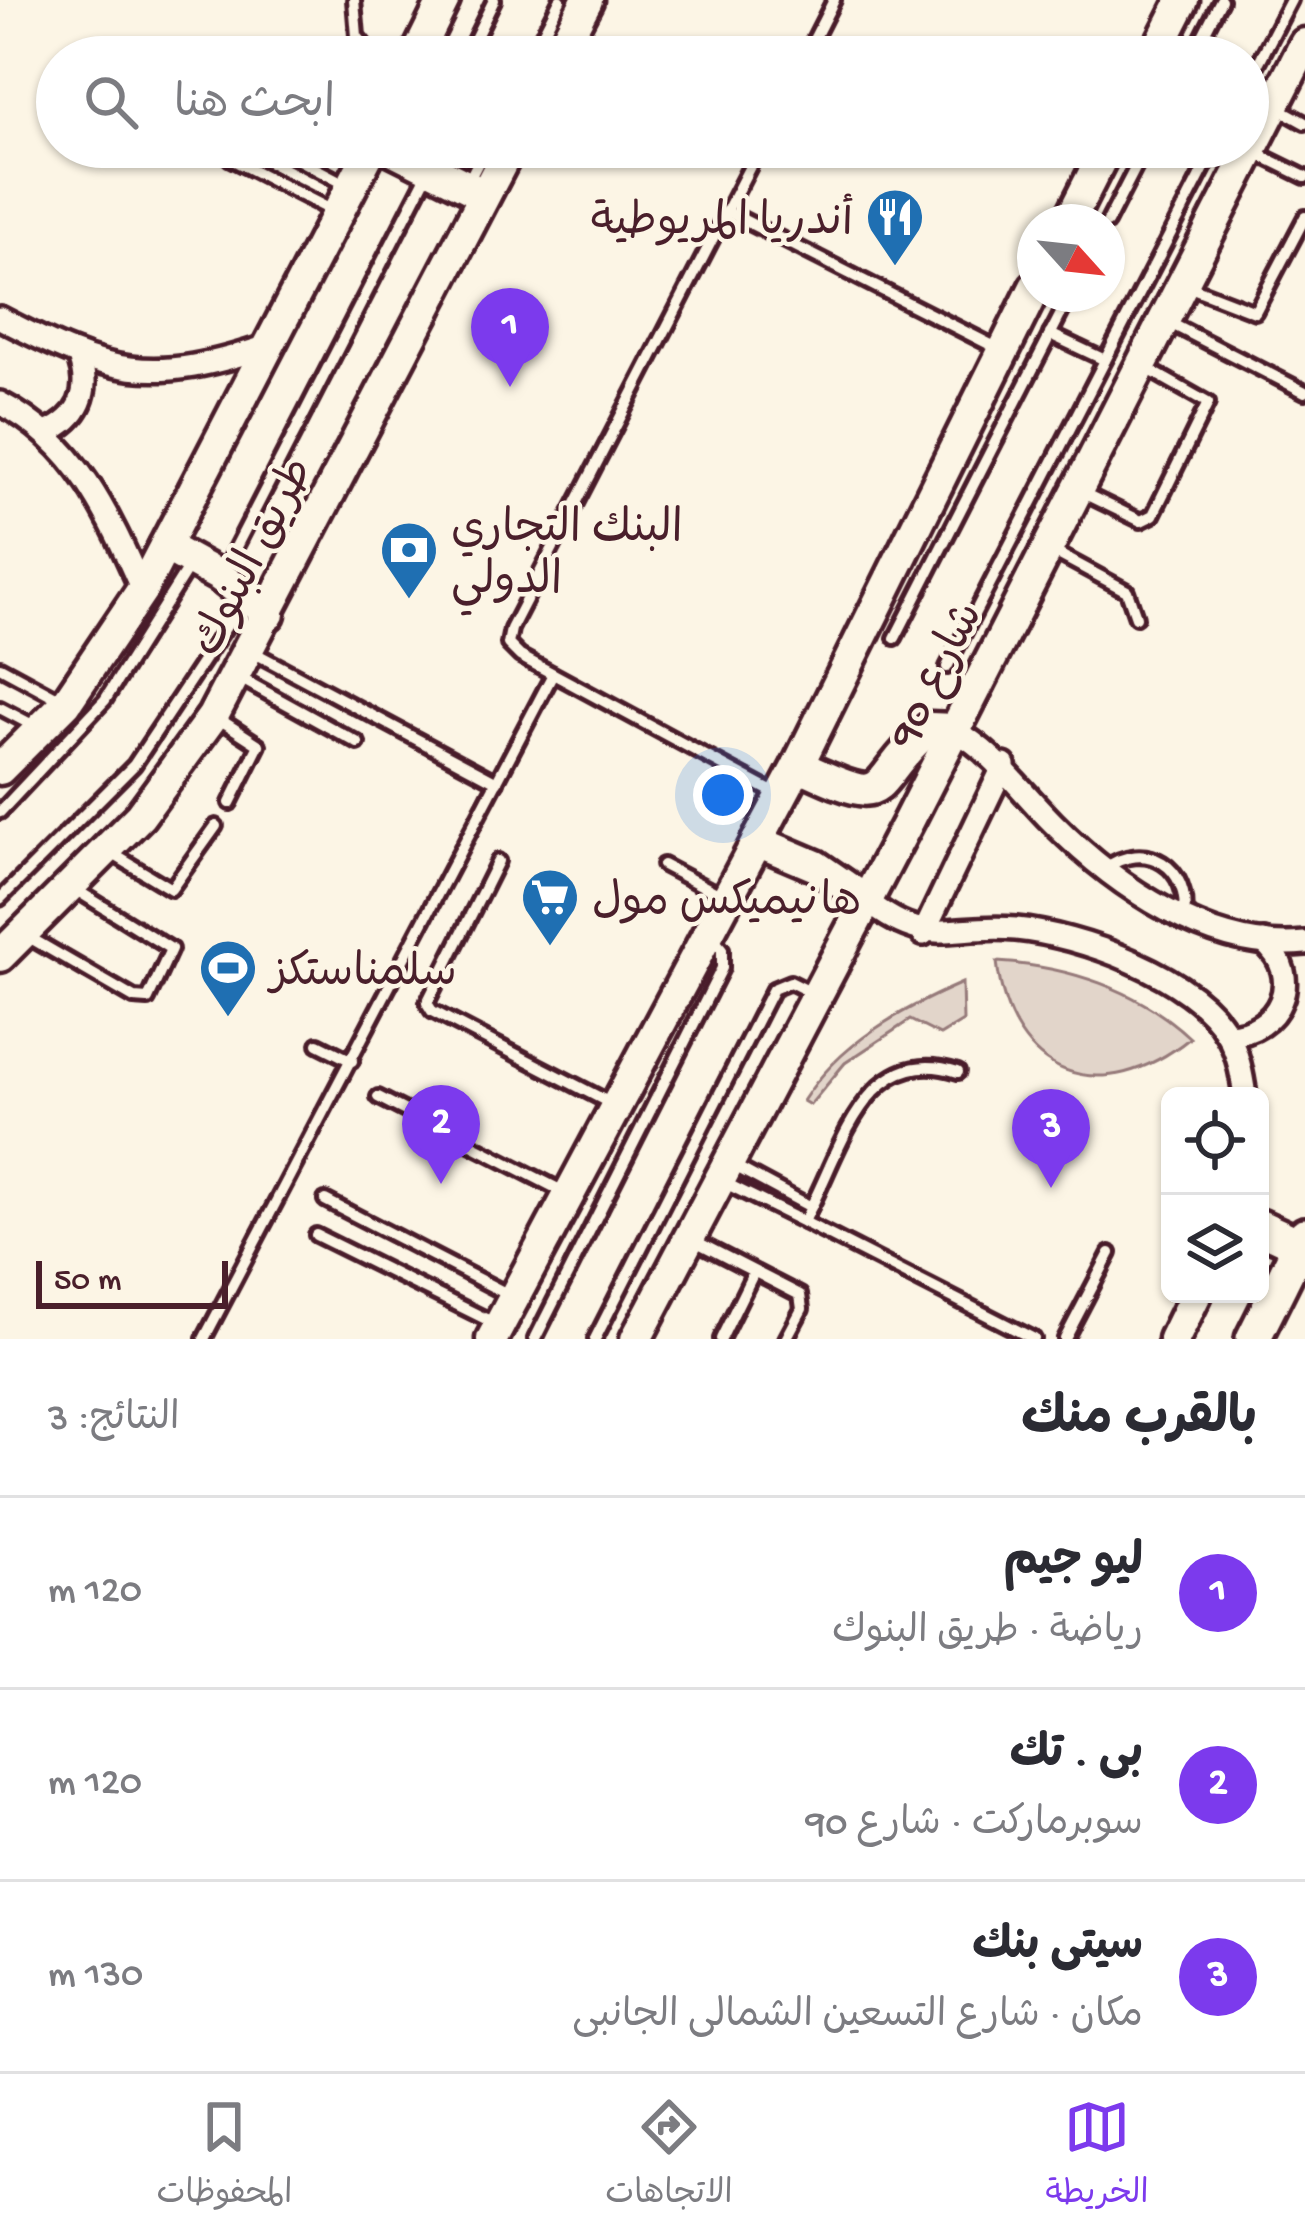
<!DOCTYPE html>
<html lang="ar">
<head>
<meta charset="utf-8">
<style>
  body { margin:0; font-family:"Gochi Hand","Playpen Sans Arabic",sans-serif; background:#f7f7f7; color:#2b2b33; direction:rtl }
  .controls { position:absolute; right:36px; bottom:36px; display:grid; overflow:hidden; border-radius:18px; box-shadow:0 3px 9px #0004 }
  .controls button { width:108px; height:108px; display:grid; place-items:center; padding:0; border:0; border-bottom:3px solid #e1e1e2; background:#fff; color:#2b2b33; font:60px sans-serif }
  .compass { position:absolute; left:1017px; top:204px; width:108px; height:108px; border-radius:50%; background:#fff; box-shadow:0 3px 9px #0004; rotate:117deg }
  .scale { position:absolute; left:36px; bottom:30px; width:192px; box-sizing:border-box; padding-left:12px; border:6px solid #4a1f2b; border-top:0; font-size:33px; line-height:42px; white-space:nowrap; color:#4a1f2b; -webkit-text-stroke:9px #fcf5e5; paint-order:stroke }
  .you { position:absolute; left:723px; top:795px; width:42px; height:42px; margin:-30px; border:9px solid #fff; border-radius:50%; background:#1a73e8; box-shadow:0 0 0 18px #1a73e833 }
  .badge { display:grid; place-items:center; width:78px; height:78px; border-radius:50%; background:#7c3aed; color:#fff; font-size:39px; font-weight:700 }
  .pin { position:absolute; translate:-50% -99px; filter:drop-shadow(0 3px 6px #0008) }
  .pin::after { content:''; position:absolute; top:63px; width:42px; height:36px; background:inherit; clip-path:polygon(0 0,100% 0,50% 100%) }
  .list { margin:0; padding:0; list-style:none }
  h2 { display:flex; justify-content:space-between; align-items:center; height:156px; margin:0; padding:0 48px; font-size:51px }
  h2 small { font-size:39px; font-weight:400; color:#7c7c81 }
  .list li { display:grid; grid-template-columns:78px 1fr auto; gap:36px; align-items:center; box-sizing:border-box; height:192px; padding:0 48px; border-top:3px solid #e1e1e2 }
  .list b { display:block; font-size:45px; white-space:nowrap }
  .list p { margin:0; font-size:39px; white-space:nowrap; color:#7c7c81 }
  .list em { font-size:39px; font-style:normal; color:#7c7c81 }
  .icon { flex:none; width:66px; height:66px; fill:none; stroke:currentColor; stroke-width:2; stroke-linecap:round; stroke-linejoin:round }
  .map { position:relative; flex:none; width:1305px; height:1339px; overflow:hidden; direction:ltr }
  .search { position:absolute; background:#fff; box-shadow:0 3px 9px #0004; left:36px; right:36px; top:36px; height:132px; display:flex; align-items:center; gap:30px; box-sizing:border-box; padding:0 42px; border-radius:66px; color:#7c7c81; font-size:45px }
  .sheet { height:732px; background:#fff }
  nav { display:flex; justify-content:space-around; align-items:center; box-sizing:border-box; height:168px; border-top:3px solid #e1e1e2; background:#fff; font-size:33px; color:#7c7c81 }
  nav a { display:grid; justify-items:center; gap:6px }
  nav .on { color:#7c3aed }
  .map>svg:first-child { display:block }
  .green { fill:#e2d5ca; stroke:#967a7a; stroke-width:3 }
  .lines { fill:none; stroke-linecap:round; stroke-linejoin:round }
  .lane-casing { stroke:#4a1f2b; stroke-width:20 }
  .street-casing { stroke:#4a1f2b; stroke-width:30 }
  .secondary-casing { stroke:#4a1f2b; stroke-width:39 }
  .primary-casing { stroke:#4a1f2b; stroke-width:42 }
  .lane { stroke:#fcf5e5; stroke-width:10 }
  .street { stroke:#fcf5e5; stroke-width:21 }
  .secondary { stroke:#fcf5e5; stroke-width:30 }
  .primary { stroke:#fcf5e5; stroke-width:33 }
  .labels { text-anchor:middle; stroke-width:9; stroke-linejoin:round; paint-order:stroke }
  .poi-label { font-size:45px; fill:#4a1f2b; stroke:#fcf5e5; text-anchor:start }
  .street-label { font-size:45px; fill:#4a1f2b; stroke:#fcf5e5 }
</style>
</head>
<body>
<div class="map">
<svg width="1305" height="1339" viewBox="0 0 1305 1339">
  <rect width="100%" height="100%" fill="#fcf5e5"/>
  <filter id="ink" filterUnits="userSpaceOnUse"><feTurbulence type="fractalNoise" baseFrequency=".00833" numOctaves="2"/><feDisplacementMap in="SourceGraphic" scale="24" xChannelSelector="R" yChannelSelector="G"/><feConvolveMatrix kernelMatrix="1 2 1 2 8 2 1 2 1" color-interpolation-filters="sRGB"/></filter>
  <g filter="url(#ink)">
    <g class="green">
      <path d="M997 962C1067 966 1138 989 1190 1038 1102 1110 1010 1077 997 962Z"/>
      <path d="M962 983 963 1021 940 1035 910 1020 845 1063 810 1105 803 1101C840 1043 900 1010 962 983Z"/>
    </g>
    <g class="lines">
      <g class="lane-casing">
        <g id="lane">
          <polyline points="354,0 357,36 374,57"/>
          <polyline points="466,57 494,0"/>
          <polyline points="531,57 560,0"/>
          <polyline points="805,57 834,0"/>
          <polyline points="1192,57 1221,0"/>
          <polyline points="1248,83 1291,0"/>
          <polyline points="1276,107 1305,123"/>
          <polyline points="274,147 347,185"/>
          <polyline points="760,147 511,629 508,644 520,656 778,795"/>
          <polyline points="1254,152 1305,177"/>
          <polyline points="229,158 333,211"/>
          <polyline points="468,182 486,147"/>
          <polyline points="726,211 999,349"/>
          <polyline points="1107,223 1146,147"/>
          <polyline points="1185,285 1255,312 1305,217"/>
          <polyline points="1166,321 1305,392"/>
          <polyline points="1050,334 1105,360"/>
          <polyline points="1079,491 1141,521 1153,515 1208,403 1146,368"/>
          <polyline points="1049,549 1127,591 1136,617"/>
          <polyline points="221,576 429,171"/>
          <polyline points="895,638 1071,294"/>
          <polyline points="251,651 497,782"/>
          <polyline points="0,667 63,701"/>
          <polyline points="947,667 1215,147"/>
          <polyline points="240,678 358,743"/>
          <polyline points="0,708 38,728"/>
          <polyline points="216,717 259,745 230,803"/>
          <polyline points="0,812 105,700 191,563"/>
          <polyline points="108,851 171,889 216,826"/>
          <polyline points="498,861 427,1003 432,1011 612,1104"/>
          <polyline points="663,865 724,897"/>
          <path d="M1104 869C1146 838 1191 867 1184 918"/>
          <polyline points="0,899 134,765 245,598"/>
          <polyline points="27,936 134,998 148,999 171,949 73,888"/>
          <polyline points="318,1044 352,1061"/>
          <polyline points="378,1097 564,1192"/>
          <polyline points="721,1181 804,1222 811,1207 729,1163"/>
          <polyline points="325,1200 511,1296"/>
          <path d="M811 1207C844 1142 868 1043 958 1072"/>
          <polyline points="804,1222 1034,1339"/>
          <polyline points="316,1235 496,1324"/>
          <polyline points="691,1239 800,1295 802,1309 786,1339"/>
          <polyline points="204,1339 553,674"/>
          <polyline points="535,1339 722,968 722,949 711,936"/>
          <polyline points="595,1339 773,989 790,982 816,995"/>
          <polyline points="721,1339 754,1272"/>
          <polyline points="1065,1339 1110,1253"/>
        </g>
      </g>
      <g class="street-casing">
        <g id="street">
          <path d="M0 318C110 375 150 386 271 345"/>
          <path d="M0 403C77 443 108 513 142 590"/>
          <path d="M48 432C79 418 91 392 80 360"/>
          <path d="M953 729C996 754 1018 788 1053 823 1115 886 1212 953 1305 943"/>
          <path d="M867 901C928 950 949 923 1016 929 1079 935 1194 975 1227 1034 1238 1052 1242 1075 1245 1096"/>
          <polyline points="923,934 1004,765"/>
          <path d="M1228 1035C1280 1033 1305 977 1264 942"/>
        </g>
      </g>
      <g class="secondary-casing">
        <g id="secondary">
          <polyline points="416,57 444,0"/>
          <polyline points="557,57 587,0"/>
          <polyline points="1154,57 1183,0"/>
          <polyline points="388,147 484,195"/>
          <polyline points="1069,222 1107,147"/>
          <polyline points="165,546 221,577 269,614"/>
          <path d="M798 765C900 813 862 786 930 728L953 729"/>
          <polyline points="0,769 66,703 142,590 372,147"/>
          <polyline points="757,841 816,866 867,901"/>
          <polyline points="0,956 140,816 213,716 510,147"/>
          <polyline points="492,1339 798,765 1035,287"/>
          <polyline points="636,1339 909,820 1305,44"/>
          <polyline points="1174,1339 1196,1294"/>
        </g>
      </g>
      <g class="primary-casing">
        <g id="primary">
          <polyline points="1260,1227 1299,1245"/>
          <polyline points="1253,1339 1305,1235"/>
        </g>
      </g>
      <use href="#lane" class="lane"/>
      <use href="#street" class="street"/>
      <use href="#secondary" class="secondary"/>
      <use href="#primary" class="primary"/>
    </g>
  </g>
  <defs>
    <g id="restaurant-pin" transform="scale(3)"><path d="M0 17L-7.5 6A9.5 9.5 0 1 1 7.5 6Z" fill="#1f6fb2" stroke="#fcf5e5"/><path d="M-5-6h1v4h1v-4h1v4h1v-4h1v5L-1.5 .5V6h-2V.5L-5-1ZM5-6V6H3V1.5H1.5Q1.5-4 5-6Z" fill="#fff"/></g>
    <g id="bank-pin" transform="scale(3)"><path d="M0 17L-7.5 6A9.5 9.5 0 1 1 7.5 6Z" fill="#1f6fb2" stroke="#fcf5e5"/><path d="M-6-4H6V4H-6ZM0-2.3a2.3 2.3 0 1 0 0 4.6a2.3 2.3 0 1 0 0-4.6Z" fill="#fff"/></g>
    <g id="supermarket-pin" transform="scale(3)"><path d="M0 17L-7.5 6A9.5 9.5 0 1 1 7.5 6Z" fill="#1f6fb2" stroke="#fcf5e5"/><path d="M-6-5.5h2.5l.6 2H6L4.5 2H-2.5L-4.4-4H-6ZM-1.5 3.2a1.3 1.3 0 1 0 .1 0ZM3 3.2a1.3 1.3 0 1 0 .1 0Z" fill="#fff"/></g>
    <g id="stadium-pin" transform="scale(3)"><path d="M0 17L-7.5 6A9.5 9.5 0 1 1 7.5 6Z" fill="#1f6fb2" stroke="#fcf5e5"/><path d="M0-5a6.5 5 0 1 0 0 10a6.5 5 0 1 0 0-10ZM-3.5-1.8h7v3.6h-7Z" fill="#fff"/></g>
  </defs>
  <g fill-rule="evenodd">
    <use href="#restaurant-pin" x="895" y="217"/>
    <use href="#bank-pin" x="409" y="550"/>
    <use href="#supermarket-pin" x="550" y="897"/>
    <use href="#stadium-pin" x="228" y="968"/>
  </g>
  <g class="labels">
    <g class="poi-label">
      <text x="853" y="233" text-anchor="end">أندريا المريوطية</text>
      <text x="451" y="540">البنك التجاري<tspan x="451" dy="52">الدولي</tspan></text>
      <text x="592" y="913">هانيميكس مول</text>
      <text x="270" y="984">سلمناستكز</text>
    </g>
    <g class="street-label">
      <text transform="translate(249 555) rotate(-63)" y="16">طريق البنوك</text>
      <text transform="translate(932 673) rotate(-63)" y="16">شارع 90</text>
    </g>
  </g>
</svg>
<div class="controls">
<button><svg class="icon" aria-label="locate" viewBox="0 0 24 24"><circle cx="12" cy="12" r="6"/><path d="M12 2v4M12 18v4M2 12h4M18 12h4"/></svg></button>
<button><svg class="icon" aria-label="layers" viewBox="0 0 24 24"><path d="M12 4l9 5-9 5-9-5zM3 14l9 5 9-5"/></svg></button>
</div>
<svg class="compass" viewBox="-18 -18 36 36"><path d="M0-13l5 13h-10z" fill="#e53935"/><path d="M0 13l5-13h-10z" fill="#7c7c81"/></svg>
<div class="scale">50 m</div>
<div class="you"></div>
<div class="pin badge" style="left:510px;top:387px">1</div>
<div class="pin badge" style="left:441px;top:1184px">2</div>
<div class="pin badge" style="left:1051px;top:1188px">3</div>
<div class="search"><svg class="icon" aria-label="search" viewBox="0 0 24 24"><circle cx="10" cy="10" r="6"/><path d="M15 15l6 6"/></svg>ابحث هنا</div>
</div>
<section class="sheet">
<h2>بالقرب منك<small>النتائج: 3</small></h2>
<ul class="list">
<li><span class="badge">1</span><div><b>ليو جيم</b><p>رياضة · طريق البنوك</p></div><em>120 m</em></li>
<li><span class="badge">2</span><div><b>بى . تك</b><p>سوبرماركت · شارع 90</p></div><em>120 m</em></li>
<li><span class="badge">3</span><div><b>سيتى بنك</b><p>مكان · شارع التسعين الشمالى الجانبى</p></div><em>130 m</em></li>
</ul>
</section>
<nav>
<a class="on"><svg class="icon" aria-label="map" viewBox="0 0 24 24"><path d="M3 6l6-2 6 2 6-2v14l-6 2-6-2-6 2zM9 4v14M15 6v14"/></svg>الخريطة</a>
<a><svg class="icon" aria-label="directions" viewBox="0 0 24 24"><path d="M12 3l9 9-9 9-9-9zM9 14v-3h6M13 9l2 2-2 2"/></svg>الاتجاهات</a>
<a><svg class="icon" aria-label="saved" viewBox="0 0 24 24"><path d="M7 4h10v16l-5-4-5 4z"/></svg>المحفوظات</a>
</nav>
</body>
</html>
